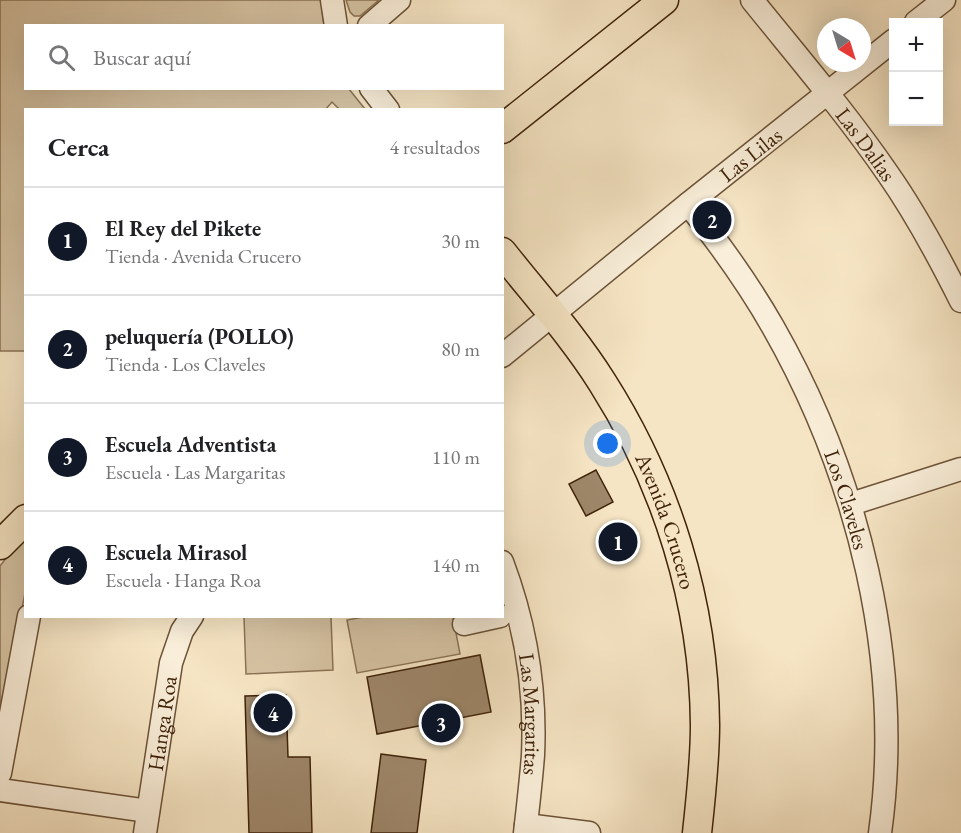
<!DOCTYPE html>
<html lang="es">
<head>
<meta charset="utf-8">
<style>
  body { margin:0; font-family:"EB Garamond",serif; background:#f2f2f2; color:#202124 }
  .controls { position:absolute; right:18px; top:18px; display:grid; overflow:hidden; border-radius:0px; box-shadow:0 6px 24px #0002 }
  .controls button { width:54px; height:54px; display:grid; place-items:center; padding:0; border:0; border-bottom:2px solid #e0e0e0; background:#fff; color:#202124; font:30px sans-serif }
  .compass { position:absolute; left:817px; top:18px; width:54px; height:54px; border-radius:50%; background:#fff; box-shadow:0 6px 24px #0002; rotate:142deg }
  .you { position:absolute; left:608px; top:444px; width:21px; height:21px; margin:-15px; border:4px solid #fff; border-radius:50%; background:#1a73e8; box-shadow:0 0 0 9px #1a73e833 }
  .badge { display:grid; place-items:center; width:39px; height:39px; border-radius:50%; background:#111827; color:#fff; font-size:20px; font-weight:700 }
  .pin { position:absolute; translate:-50% -50%; border:3px solid #fff; box-shadow:0 2px 6px #0006 }
  .list { margin:0; padding:0; list-style:none }
  h2 { display:flex; justify-content:space-between; align-items:center; height:78px; margin:0; padding:0 24px; font-size:26px }
  h2 small { font-size:20px; font-weight:400; color:#757577 }
  .list li { display:grid; grid-template-columns:39px 1fr auto; gap:18px; align-items:center; box-sizing:border-box; height:108px; padding:0 24px; border-top:2px solid #e0e0e0 }
  .list b { display:block; font-size:22px; white-space:nowrap }
  .list p { margin:0; font-size:20px; white-space:nowrap; color:#757577 }
  .list em { font-size:20px; font-style:normal; color:#757577 }
  .icon { flex:none; width:33px; height:33px; fill:none; stroke:currentColor; stroke-width:2; stroke-linecap:round; stroke-linejoin:round }
  .map { position:relative; flex:none; width:961px; height:833px; overflow:hidden }
  .search { position:absolute; background:#fff; box-shadow:0 6px 24px #0002; left:24px; top:24px; width:480px; height:66px; display:flex; align-items:center; gap:15px; box-sizing:border-box; padding:0 21px; border-radius:0px; color:#757577; font-size:22px }
  .panel { position:absolute; background:#fff; box-shadow:0 6px 24px #0002; left:24px; top:108px; width:480px; height:510px; border-radius:0px }
  .map>svg:first-child { display:block }
  .green { fill:#d7c4a4; stroke:#8b7356; stroke-width:1.5 }
  .building { fill:#9e876a; stroke:#3f2209; stroke-width:1.5 }
  .lines { fill:none; stroke-linecap:round; stroke-linejoin:round }
  .minor-casing { stroke:#6d5338; stroke-width:25 }
  .major-casing { stroke:#3f2209; stroke-width:31 }
  .minor { stroke:#f9eed9; stroke-width:22 }
  .major { stroke:#f6e5c4; stroke-width:28 }
  .labels { text-anchor:middle; stroke-width:5; stroke-linejoin:round; paint-order:stroke }
  .street-label { font-size:22px; fill:#3f2209; stroke:#f9eed9 }
</style>
</head>
<body>
<div class="map">
<svg width="961" height="833" viewBox="0 0 961 833">
  <rect width="100%" height="100%" fill="#f6e5c4"/>
  <filter id="stains"><feTurbulence type="fractalNoise" baseFrequency=".00333" numOctaves="4"/><feColorMatrix values="0 0 0 0 .2 0 0 0 0 .09 0 0 0 0 .02 0 0 0 .5 -.17"/></filter>
  <radialGradient id="worn" r=".72"><stop offset=".6" stop-color="#630" stop-opacity="0"/><stop offset="1" stop-color="#630" stop-opacity=".3"/></radialGradient>
  <g class="green">
    <polygon points="0,0 321,0 324,25 26,26 26,88 349,89 365,109 339,109 332,102 325,110 26,110 25,351 0,351"/>
    <polygon points="346,0 379,0 360,16 354,16 350,12"/>
    <polygon points="24,541 26,543 25,593 0,723 0,566 17,544"/>
    <polygon points="368,616 453,617 460,654 357,673 347,620"/>
    <polygon points="244,617 331,617 333,670 246,674"/>
  </g>
  <g class="building">
    <polygon points="596,470 613,502 586,516 569,484"/>
    <polygon points="480,655 491,712 377,734 367,677"/>
    <polygon points="286,695 288,757 310,757 312,833 249,833 245,696"/>
    <polygon points="381,754 426,760 417,833 371,833"/>
  </g>
  <g class="lines">
    <g class="minor-casing">
      <g id="minor">
        <polyline points="332,0 336,26"/>
        <path id="s1" d="M752 0C798 57 846 113 888 174 916 214 939 257 961 301"/>
        <polyline points="916,22 944,0"/>
        <polyline points="369,26 399,0"/>
        <polyline points="371,88 388,110"/>
        <path id="s2" d="M688 204C719 243 748 283 773 327 858 476 904 661 880 833"/>
        <path id="s3" d="M502 356 688 204 894 40"/>
        <polyline points="851,504 961,469"/>
        <path id="s4" d="M502 562C525 623 536 690 533 755 531 781 528 807 525 833"/>
        <polyline points="464,624 500,616"/>
        <polyline points="0,773 29,616"/>
        <polyline points="0,790 148,811"/>
        <polyline points="526,825 589,833"/>
        <path id="s5" d="M145 833 171 663 182 631 192 616"/>
      </g>
    </g>
    <g class="major-casing">
      <g id="major">
        <polyline points="502,129 664,0"/>
        <path id="s6" d="M502 252C536 295 573 336 602 382 667 484 704 603 705 725 705 761 701 797 697 833"/>
        <polyline points="0,545 26,519"/>
      </g>
    </g>
    <use href="#minor" class="minor"/>
    <use href="#major" class="major"/>
  </g>
  <g class="labels">
    <g class="street-label">
      <text dy="8" stroke="none"><textPath href="#s1" startOffset="184">Las Dalias</textPath></text>
      <text dy="8" stroke="none"><textPath href="#s3" startOffset="320">Las Lilas</textPath></text>
      <text dy="8" stroke="none"><textPath href="#s2" startOffset="338">Los Claveles</textPath></text>
      <text dy="8" stroke="none"><textPath href="#s6" startOffset="318">Avenida Crucero</textPath></text>
      <text dy="8" stroke="none"><textPath href="#s4" startOffset="156">Las Margaritas</textPath></text>
      <text dy="8" stroke="none"><textPath href="#s5" startOffset="111">Hanga Roa</textPath></text>
    </g>
  </g>
  <rect width="100%" height="100%" filter="url(#stains)"/>
  <rect width="100%" height="100%" fill="url(#worn)"/>
</svg>
<div class="controls">
<button>+</button>
<button>−</button>
</div>
<svg class="compass" viewBox="-18 -18 36 36"><path d="M0-13l5 13h-10z" fill="#e53935"/><path d="M0 13l5-13h-10z" fill="#757577"/></svg>
<div class="you"></div>
<div class="pin badge" style="left:618px;top:542px">1</div>
<div class="pin badge" style="left:712px;top:220px">2</div>
<div class="pin badge" style="left:441px;top:723px">3</div>
<div class="pin badge" style="left:273px;top:713px">4</div>
<div class="search"><svg class="icon" aria-label="search" viewBox="0 0 24 24"><circle cx="10" cy="10" r="6"/><path d="M15 15l6 6"/></svg>Buscar aquí</div>
<section class="panel">
<h2>Cerca<small>4 resultados</small></h2>
<ul class="list">
<li><span class="badge">1</span><div><b>El Rey del Pikete</b><p>Tienda · Avenida Crucero</p></div><em>30 m</em></li>
<li><span class="badge">2</span><div><b>peluquería (POLLO)</b><p>Tienda · Los Claveles</p></div><em>80 m</em></li>
<li><span class="badge">3</span><div><b>Escuela Adventista</b><p>Escuela · Las Margaritas</p></div><em>110 m</em></li>
<li><span class="badge">4</span><div><b>Escuela Mirasol</b><p>Escuela · Hanga Roa</p></div><em>140 m</em></li>
</ul>
</section>
</div>
</body>
</html>
